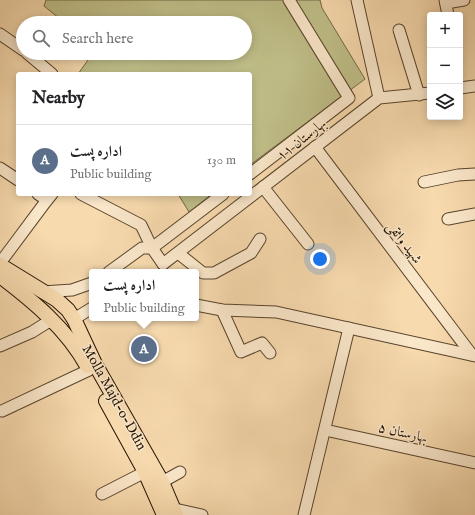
<!DOCTYPE html>
<html lang="en">
<head>
<meta charset="utf-8">
<style>
  body { margin:0; font-family:"IM FELL English",Amiri,serif; background:#f6f6f6; color:#202124 }
  .controls { position:absolute; right:12px; top:12px; display:grid; overflow:hidden; border-radius:4px; box-shadow:0 2px 10px #0003 }
  .controls button { width:36px; height:36px; display:grid; place-items:center; padding:0; border:0; border-bottom:1px solid #e0e0e0; background:#fff; color:#202124; font:20px sans-serif }
  .you { position:absolute; left:320px; top:259px; width:14px; height:14px; margin:-10px; border:3px solid #fff; border-radius:50%; background:#1a73e8; box-shadow:0 0 0 6px #1a73e833 }
  .badge { display:grid; place-items:center; width:26px; height:26px; border-radius:50%; background:#8f2418; color:#fff; font-size:13px; font-weight:700 }
  .pin { position:absolute; translate:-50% -50%; border:2px solid #fff; box-shadow:0 1px 4px #0006 }
  .popup { position:absolute; left:89px; top:269px; width:110px; height:52px; box-sizing:border-box; display:grid; place-content:center; border-radius:4px; background:#fff; filter:drop-shadow(0 1px 3px #0005); font-size:13px; white-space:nowrap; color:#757577 }
  .popup b { font-size:15px; color:#202124 }
  .popup::after { content:''; position:absolute; left:50%; top:100%; margin-left:-8px; border:8px solid transparent; border-top-color:#fff }
  .list { margin:0; padding:0; list-style:none }
  h2 { display:flex; justify-content:space-between; align-items:center; height:52px; margin:0; padding:0 16px; font-size:17px }
  h2 small { font-size:13px; font-weight:400; color:#757577 }
  .list li { display:grid; grid-template-columns:26px 1fr auto; gap:12px; align-items:center; box-sizing:border-box; height:72px; padding:0 16px; border-top:1px solid #e0e0e0 }
  .list b { display:block; font-size:15px; white-space:nowrap }
  .list p { margin:0; font-size:13px; white-space:nowrap; color:#757577 }
  .list em { font-size:13px; font-style:normal; color:#757577 }
  .icon { flex:none; width:22px; height:22px; fill:none; stroke:currentColor; stroke-width:2; stroke-linecap:round; stroke-linejoin:round }
  .map { position:relative; flex:none; width:475px; height:515px; overflow:hidden }
  .search { position:absolute; background:#fff; box-shadow:0 2px 10px #0003; left:16px; top:16px; width:236px; height:44px; display:flex; align-items:center; gap:10px; box-sizing:border-box; padding:0 14px; border-radius:22px; color:#757577; font-size:15px }
  .panel { position:absolute; background:#fff; box-shadow:0 2px 10px #0003; left:16px; top:72px; width:236px; height:124px; border-radius:4px }
  .map>svg:first-child { display:block }
  .green { fill:#bfbe88; stroke:#726844 }
  .lines { fill:none; stroke-linecap:round; stroke-linejoin:round }
  .minor-casing { stroke:#59442c; stroke-width:13 }
  .major-casing { stroke:#241200; stroke-width:16 }
  .minor { stroke:#fae7ca; stroke-width:11 }
  .major { stroke:#f7daae; stroke-width:14 }
  .labels { text-anchor:middle; stroke-width:3; stroke-linejoin:round; paint-order:stroke }
  .street-label { font-size:14px; fill:#241200; stroke:#fae7ca }
</style>
</head>
<body>
<div class="map">
<svg width="475" height="515" viewBox="0 0 475 515">
  <rect width="100%" height="100%" fill="#f7daae"/>
  <filter id="stains"><feTurbulence type="fractalNoise" baseFrequency=".005" numOctaves="4"/><feColorMatrix values="0 0 0 0 .2 0 0 0 0 .09 0 0 0 0 .02 0 0 0 .5 -.17"/></filter>
  <radialGradient id="worn" r=".72"><stop offset=".6" stop-color="#630" stop-opacity="0"/><stop offset="1" stop-color="#630" stop-opacity=".3"/></radialGradient>
  <g class="green">
    <polygon points="46,0 320,0 322,8 365,79 250,165 250,74 78,74 93,53 245,53 245,23 65,23 44,6"/>
    <polygon points="178,194 212,194 189,212"/>
  </g>
  <g class="lines">
    <g class="minor-casing">
      <g id="minor">
        <polyline points="357,0 379,98"/>
        <polyline points="445,0 448,15"/>
        <polyline points="446,3 464,0"/>
        <polyline points="399,30 419,95"/>
        <polyline points="0,34 23,50"/>
        <polyline points="27,53 52,74"/>
        <polyline points="460,88 475,86"/>
        <polyline points="315,147 472,355"/>
        <polyline points="0,168 18,180"/>
        <polyline points="250,174 349,98 289,0"/>
        <polyline points="424,182 458,175 475,174"/>
        <polyline points="263,187 308,244"/>
        <polyline points="38,194 47,200 52,194"/>
        <polyline points="81,194 141,225 152,248 163,264"/>
        <polyline points="448,219 475,214"/>
        <polyline points="152,248 223,194"/>
        <polyline points="178,253 203,273 214,273 251,253 260,239"/>
        <polyline points="0,263 47,200"/>
        <polyline points="163,264 379,98 430,93"/>
        <polyline points="109,272 142,248 152,248"/>
        <polyline points="42,292 72,290 92,283"/>
        <polyline points="196,305 222,310 276,312 475,356"/>
        <polyline points="222,310 241,352 262,343 270,353"/>
        <polyline points="74,319 92,308"/>
        <polyline points="0,346 32,332 51,320"/>
        <polyline points="2,411 89,370"/>
        <polyline points="325,430 475,463"/>
        <polyline points="162,482 180,472"/>
        <polyline points="102,494 145,472"/>
        <polyline points="175,509 202,515"/>
        <polyline points="304,515 349,328"/>
      </g>
    </g>
    <g class="major-casing">
      <g id="major">
        <polyline points="0,265 57,300 68,310 74,319 95,364 162,482 176,515"/>
        <path d="M0 276C33 301 67 329 87 366"/>
        <polyline points="106,401 145,472 164,515"/>
      </g>
    </g>
    <use href="#minor" class="minor"/>
    <use href="#major" class="major"/>
  </g>
  <g class="labels">
    <g class="street-label">
      <text transform="translate(301 139) rotate(-38)" y="5">بهارستان ۱۱</text>
      <text transform="translate(405 242) rotate(53)" y="5">شهید واثقی</text>
      <text transform="translate(115 397) rotate(61)" y="5">Molla Majd-o-Ddin</text>
      <text transform="translate(403 432) rotate(13)" y="5">بهارستان ۵</text>
    </g>
  </g>
  <rect width="100%" height="100%" filter="url(#stains)"/>
  <rect width="100%" height="100%" fill="url(#worn)"/>
</svg>
<div class="controls">
<button>+</button>
<button>−</button>
<button><svg class="icon" aria-label="layers" viewBox="0 0 24 24"><path d="M12 4l9 5-9 5-9-5zM3 14l9 5 9-5"/></svg></button>
</div>
<div class="you"></div>
<div class="pin badge" style="left:144px;top:349px;background:#5c6f8a">A</div>
<div class="popup"><b>اداره پست</b>Public building</div>
<div class="search"><svg class="icon" aria-label="search" viewBox="0 0 24 24"><circle cx="10" cy="10" r="6"/><path d="M15 15l6 6"/></svg>Search here</div>
<section class="panel">
<h2>Nearby<small></small></h2>
<ul class="list">
<li><span class="badge" style="background:#5c6f8a">A</span><div><b>اداره پست</b><p>Public building</p></div><em>130 m</em></li>
</ul>
</section>
</div>
</body>
</html>
